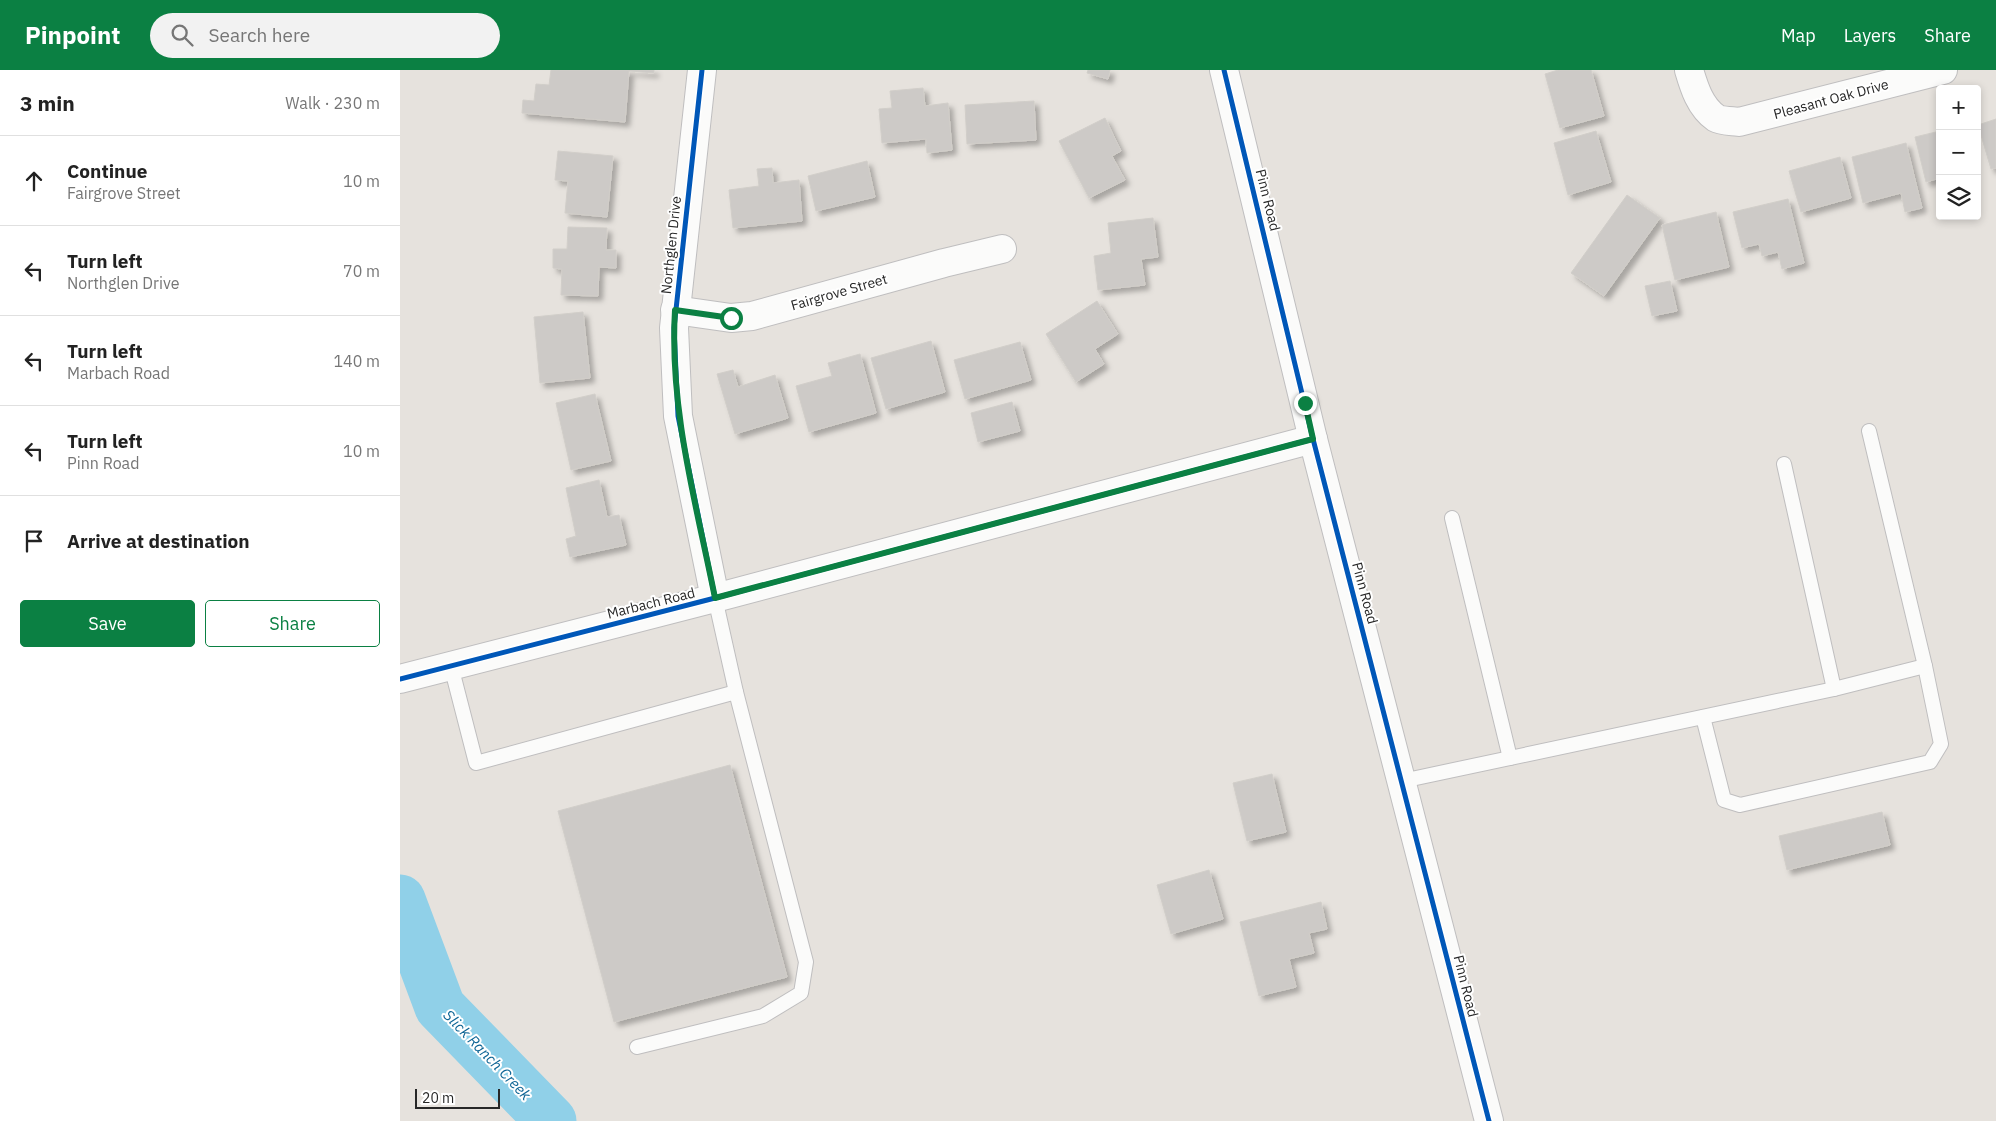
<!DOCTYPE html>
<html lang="en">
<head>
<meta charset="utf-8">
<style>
  body { margin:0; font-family:"IBM Plex Sans",sans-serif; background:#f2f2f2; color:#222 }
  .controls { position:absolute; right:15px; top:15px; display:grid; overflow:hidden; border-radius:5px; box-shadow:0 2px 8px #0003 }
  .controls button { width:45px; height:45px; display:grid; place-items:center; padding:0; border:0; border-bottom:1px solid #e0e0e0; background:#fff; color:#222; font:25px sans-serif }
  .scale { position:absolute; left:15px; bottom:12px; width:85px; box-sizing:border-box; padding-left:5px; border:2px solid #272727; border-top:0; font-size:14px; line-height:18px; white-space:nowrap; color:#272727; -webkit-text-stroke:4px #fff; paint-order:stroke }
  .stop { position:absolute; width:15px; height:15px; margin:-11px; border:4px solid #0b8043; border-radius:50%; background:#fff }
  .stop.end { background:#0b8043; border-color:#fff; box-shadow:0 1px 5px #0008 }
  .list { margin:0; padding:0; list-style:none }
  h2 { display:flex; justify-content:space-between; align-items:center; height:65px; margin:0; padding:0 20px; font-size:21px }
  h2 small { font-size:16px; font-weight:400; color:#767676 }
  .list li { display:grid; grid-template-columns:32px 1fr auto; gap:15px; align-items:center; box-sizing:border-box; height:90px; padding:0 20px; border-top:1px solid #e0e0e0 }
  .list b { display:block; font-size:19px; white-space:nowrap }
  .list p { margin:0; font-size:16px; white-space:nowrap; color:#767676 }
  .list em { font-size:16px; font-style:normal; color:#767676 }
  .actions { display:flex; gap:10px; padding:15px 20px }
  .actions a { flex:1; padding:11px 0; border:1px solid #0b8043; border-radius:5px; text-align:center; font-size:18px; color:#0b8043 }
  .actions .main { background:#0b8043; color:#fff }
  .icon { flex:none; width:28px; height:28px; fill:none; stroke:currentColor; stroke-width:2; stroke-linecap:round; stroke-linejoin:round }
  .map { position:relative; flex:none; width:1596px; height:1051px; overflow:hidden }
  header { display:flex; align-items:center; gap:30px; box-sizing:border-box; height:70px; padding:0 25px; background:#0b8043; color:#fff }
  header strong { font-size:24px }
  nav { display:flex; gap:28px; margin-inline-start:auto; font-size:18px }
  .search { width:350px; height:45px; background:#f2f2f2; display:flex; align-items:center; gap:12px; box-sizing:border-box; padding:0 18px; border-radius:28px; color:#767676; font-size:19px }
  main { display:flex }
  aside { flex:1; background:#fff }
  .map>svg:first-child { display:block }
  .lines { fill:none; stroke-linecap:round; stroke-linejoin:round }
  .river { stroke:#90d0e8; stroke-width:51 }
  .building { fill:#cdcac7; stroke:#d1cec9; filter:url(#shadow) }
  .service-casing { stroke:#bfbebf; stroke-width:16 }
  .minor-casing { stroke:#bfbebf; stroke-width:30 }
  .tertiary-casing { stroke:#bfbebf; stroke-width:30 }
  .service { stroke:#fbfbfa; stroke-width:14 }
  .minor { stroke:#fbfbfa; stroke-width:28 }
  .tertiary { stroke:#fbfbfa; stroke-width:28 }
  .cycleway-casing { stroke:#fff; stroke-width:8 }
  .cycleway { stroke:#0057b8; stroke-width:5 }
  .route { stroke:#0b8043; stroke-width:6 }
  .labels { text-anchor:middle; stroke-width:4; stroke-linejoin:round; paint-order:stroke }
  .street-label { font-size:14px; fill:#272727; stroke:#fff }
  .water-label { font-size:15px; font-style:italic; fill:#0e6595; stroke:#fff }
</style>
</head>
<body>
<header>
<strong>Pinpoint</strong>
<div class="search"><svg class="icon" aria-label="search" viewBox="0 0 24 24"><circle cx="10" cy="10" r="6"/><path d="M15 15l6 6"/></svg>Search here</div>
<nav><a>Map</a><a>Layers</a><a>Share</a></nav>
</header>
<main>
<aside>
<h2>3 min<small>Walk · 230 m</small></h2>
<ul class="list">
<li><svg class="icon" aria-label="ahead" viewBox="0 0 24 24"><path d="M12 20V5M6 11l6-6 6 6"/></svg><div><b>Continue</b><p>Fairgrove Street</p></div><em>10 m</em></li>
<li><svg class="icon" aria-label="left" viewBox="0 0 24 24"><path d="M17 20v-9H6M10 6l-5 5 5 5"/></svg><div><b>Turn left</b><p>Northglen Drive</p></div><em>70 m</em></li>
<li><svg class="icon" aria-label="left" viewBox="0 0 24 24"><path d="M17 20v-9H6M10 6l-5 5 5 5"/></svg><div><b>Turn left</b><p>Marbach Road</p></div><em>140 m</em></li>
<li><svg class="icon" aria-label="left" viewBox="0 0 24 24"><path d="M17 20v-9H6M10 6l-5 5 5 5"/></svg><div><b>Turn left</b><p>Pinn Road</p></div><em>10 m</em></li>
<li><svg class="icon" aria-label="arrive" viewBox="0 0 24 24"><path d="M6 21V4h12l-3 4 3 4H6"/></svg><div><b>Arrive at destination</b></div></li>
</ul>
<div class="actions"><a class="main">Save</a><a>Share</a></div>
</aside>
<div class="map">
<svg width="1596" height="1051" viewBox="0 0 1596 1051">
  <defs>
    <filter id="shadow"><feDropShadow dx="4.5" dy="4.5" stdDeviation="2.5" flood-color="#0004"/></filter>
  </defs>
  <rect width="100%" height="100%" fill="#e6e2dd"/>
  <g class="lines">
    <polyline class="river" points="0,830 40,937 151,1051"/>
  </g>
  <g class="building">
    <polygon points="151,0 254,0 254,3 229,1 225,52 122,43 123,30 134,31 136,14 149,15"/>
    <polygon points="688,0 710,0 708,9 687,3"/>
    <polygon points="1158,0 1191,0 1204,46 1160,58 1145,4"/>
    <polygon points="523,18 525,36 548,33 552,80 527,83 526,69 482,73 479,39 492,38 490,21"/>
    <polygon points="634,31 636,70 567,74 565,35"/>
    <polygon points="705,48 721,81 712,86 725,110 689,128 659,71"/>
    <polygon points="1596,49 1596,98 1591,99 1578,55"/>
    <polygon points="1196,61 1211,112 1168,125 1154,73"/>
    <polygon points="1540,61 1540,108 1526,112 1515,67"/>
    <polygon points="1506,73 1522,138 1505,142 1501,123 1463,133 1452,87"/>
    <polygon points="158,81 213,86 207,147 165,143 168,111 155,110"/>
    <polygon points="1440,87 1451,128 1401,142 1389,101"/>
    <polygon points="467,91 475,127 416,141 408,106"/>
    <polygon points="372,98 373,113 399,110 402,151 333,158 329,120 359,116 357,99"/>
    <polygon points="1227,125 1260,148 1204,226 1171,203"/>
    <polygon points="1388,129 1404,193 1382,199 1378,182 1362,186 1359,174 1342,178 1333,142"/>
    <polygon points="1316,142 1329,197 1275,210 1262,155"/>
    <polygon points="753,148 758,187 741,189 745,215 698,220 694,186 711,183 708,153"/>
    <polygon points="168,157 207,158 206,180 216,180 216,198 199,197 198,226 161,225 162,199 153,198 153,179 167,179"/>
    <polygon points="1270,211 1277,241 1252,246 1245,216"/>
    <polygon points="697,231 718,264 695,279 704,294 676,312 646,264"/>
    <polygon points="183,242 190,308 140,313 134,247"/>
    <polygon points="531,271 545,322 486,339 471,288"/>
    <polygon points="620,272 631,310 565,329 554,290"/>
    <polygon points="460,284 476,343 409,362 396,316 432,306 428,293"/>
    <polygon points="333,300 338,317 375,305 388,348 335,364 317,304"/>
    <polygon points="195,324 211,391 171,400 156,333"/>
    <polygon points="612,332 620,361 578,372 571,343"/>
    <polygon points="199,410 207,447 219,445 226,475 170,487 166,469 176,466 166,418"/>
    <polygon points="330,695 387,907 214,952 158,741"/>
    <polygon points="872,704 886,762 847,771 833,713"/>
    <polygon points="1482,742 1490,775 1387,800 1379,766"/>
    <polygon points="809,800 823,849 771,864 757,815"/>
    <polygon points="921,832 927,859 909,863 914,883 889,889 896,917 859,926 840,852"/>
  </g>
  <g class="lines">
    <g class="service-casing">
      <g id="service">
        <polyline points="1052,448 1110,688"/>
        <polyline points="315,528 336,622"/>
        <polyline points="51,596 76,693 336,622 406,892 401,923 363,946 237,977"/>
        <polyline points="1434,619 1525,596 1469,361"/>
        <polyline points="1303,647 1324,730 1340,735 1530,692 1541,674 1525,596"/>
        <polyline points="1002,711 1434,619 1384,394"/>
      </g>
    </g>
    <g class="minor-casing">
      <g id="minor">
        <polyline points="302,0 274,258 278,346 315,528"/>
        <path d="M1289 0C1294 17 1300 37 1316 48 1321 51 1332 51 1339 52L1543 0"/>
        <polyline points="275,240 331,248 352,246 544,193 602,179"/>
      </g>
    </g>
    <g class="tertiary-casing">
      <g id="tertiary">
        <polyline points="824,0 913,369 1089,1051"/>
        <polyline points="0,609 315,528 913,369"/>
      </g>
    </g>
    <use href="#service" class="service"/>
    <use href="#minor" class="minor"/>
    <use href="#tertiary" class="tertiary"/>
    <g class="cycleway-casing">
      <g id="cycleway">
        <polyline points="302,0 274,258 278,346 315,528"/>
        <polyline points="824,0 913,369 1089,1051"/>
        <polyline points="0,609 315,528 913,369"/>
      </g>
    </g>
    <use href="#cycleway" class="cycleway"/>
  </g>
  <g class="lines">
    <path class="route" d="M331 248 275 240C269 338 296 433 315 528L913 369 905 333"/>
  </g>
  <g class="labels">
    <g class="street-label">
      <text transform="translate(1431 29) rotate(-15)" y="5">Pleasant Oak Drive</text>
      <text transform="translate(868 130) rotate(76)" y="5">Pinn Road</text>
      <text transform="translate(271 175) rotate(-84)" y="5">Northglen Drive</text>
      <text transform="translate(439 222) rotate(-16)" y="5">Fairgrove Street</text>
      <text transform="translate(965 523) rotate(75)" y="5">Pinn Road</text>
      <text transform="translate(251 533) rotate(-14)" y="5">Marbach Road</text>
      <text transform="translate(1066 916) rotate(76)" y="5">Pinn Road</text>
    </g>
    <g class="water-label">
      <text transform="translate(87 985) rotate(46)" y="5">Slick Ranch Creek</text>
    </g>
  </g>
</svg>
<div class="controls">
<button>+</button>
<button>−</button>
<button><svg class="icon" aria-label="layers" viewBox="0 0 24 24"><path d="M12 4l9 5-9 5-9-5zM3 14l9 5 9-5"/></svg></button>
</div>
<div class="scale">20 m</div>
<div class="stop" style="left:331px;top:248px"></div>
<div class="stop end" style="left:905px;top:333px"></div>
</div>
</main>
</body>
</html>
